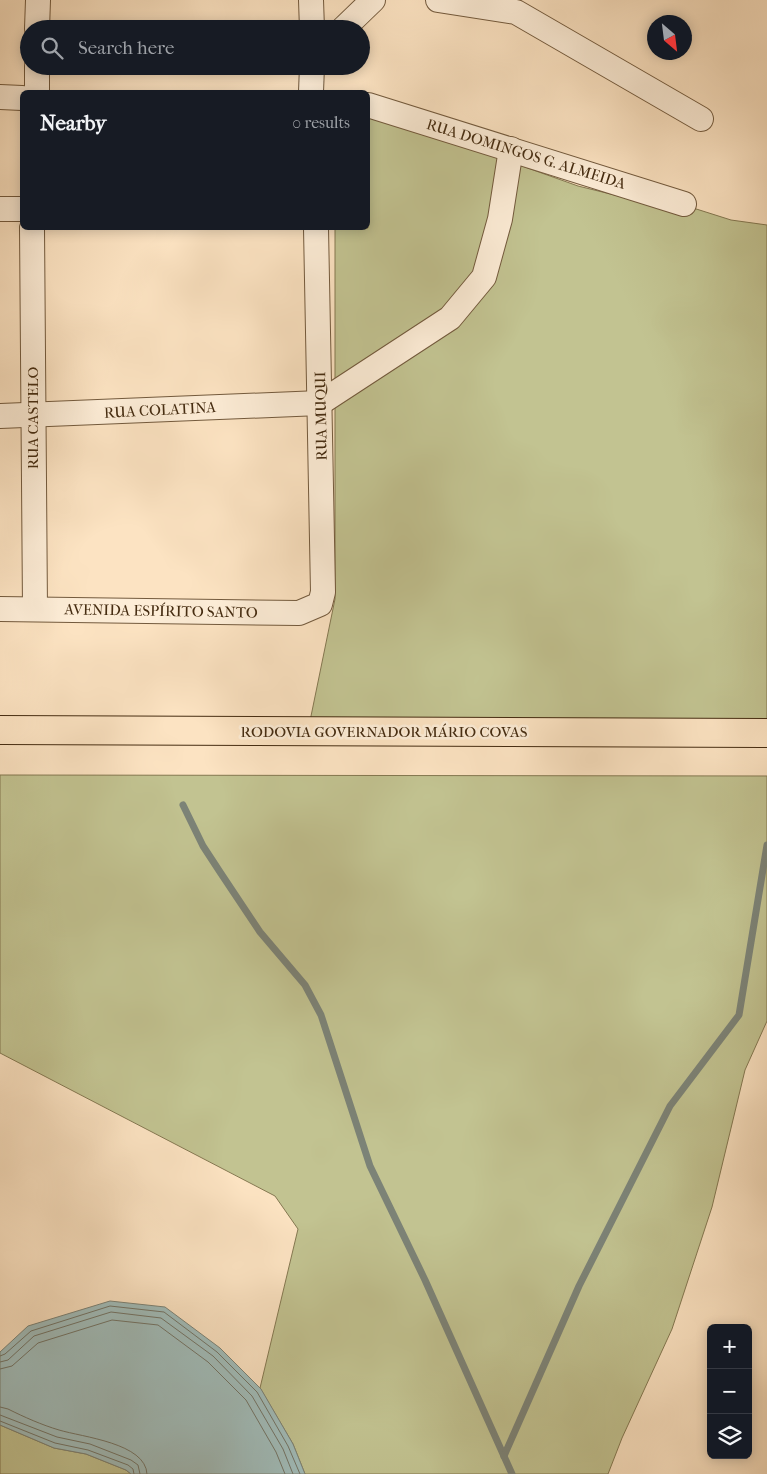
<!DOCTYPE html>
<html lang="en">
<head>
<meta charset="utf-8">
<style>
  body { margin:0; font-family:"IM FELL French Canon",serif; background:#242831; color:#f1f3f6 }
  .controls { position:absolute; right:15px; bottom:15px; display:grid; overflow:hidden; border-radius:8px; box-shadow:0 2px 12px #0003 }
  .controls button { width:45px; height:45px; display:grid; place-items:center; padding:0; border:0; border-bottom:1px solid #363941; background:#171b24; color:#f1f3f6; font:25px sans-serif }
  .compass { position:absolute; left:647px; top:15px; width:45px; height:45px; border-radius:50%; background:#171b24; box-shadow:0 2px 12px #0003; rotate:152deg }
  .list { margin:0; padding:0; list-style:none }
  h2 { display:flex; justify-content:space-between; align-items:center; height:65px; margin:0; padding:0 20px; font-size:21px }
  h2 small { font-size:16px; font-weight:400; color:#9ea1a6 }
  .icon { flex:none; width:28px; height:28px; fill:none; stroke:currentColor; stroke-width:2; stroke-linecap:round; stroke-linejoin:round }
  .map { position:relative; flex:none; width:767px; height:1474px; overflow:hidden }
  .search { position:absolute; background:#171b24; box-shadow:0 2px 12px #0003; left:20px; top:20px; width:350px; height:55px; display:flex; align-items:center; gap:12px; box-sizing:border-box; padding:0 18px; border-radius:28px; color:#9ea1a6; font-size:19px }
  .panel { position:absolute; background:#171b24; box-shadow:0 2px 12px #0003; left:20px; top:90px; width:350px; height:140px; border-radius:8px }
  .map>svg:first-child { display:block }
  .green { fill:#c2c391; stroke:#847851 }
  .water { fill:#a1bdbb; stroke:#7c8377 }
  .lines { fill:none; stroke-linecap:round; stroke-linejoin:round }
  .shore { stroke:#737466; stroke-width:1 }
  .stream { stroke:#7c8377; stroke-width:7 }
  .minor-casing { stroke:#735a3d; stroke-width:26 }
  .primary-casing { stroke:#452c11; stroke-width:30 }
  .minor { stroke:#fdedd7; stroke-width:24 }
  .primary { stroke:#fce3c2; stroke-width:28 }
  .labels { text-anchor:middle; stroke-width:5; stroke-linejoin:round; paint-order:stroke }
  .street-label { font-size:15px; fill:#452c11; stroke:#fdedd7 }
</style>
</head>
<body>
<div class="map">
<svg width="767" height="1474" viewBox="0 0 767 1474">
  <rect width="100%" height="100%" fill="#fce3c2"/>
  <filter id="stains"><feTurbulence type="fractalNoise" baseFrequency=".004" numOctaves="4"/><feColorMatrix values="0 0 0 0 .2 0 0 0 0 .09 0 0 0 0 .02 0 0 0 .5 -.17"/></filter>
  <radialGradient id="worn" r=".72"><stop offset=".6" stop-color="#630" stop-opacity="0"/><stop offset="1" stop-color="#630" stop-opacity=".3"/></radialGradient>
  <g class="green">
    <polygon points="368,116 424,131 578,186 659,206 690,207 731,220 767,225 767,721 310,721 335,599 335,228 368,228"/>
    <polygon points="0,775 767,776 767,1021 745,1070 712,1207 672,1329 622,1438 608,1474 305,1474 293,1444 260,1388 298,1229 275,1196 0,1053"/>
    <polygon points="0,1425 54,1448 86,1454 126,1470 131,1474 0,1474"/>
  </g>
  <polygon class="water" points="110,1301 165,1307 220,1348 261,1389 293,1444 305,1474 131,1474 126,1470 86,1454 54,1448 0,1425 0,1352 28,1326"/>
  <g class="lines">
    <g class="shore">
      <polyline points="0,1356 5,1354 31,1331 110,1306 164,1312 217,1352 257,1392 288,1446 300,1474"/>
      <polyline points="0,1362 8,1360 34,1336 111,1312 161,1318 213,1356 252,1396 283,1449 293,1474"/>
      <polyline points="0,1369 12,1366 38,1343 112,1320 158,1325 208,1362 246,1400 276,1452 285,1474"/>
      <path d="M0 1407 8 1409C24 1417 42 1425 59 1430 82 1437 146 1443 147 1474"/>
      <polyline points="0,1415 57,1437 90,1444 131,1460 138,1465 140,1474"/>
      <polyline points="0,1421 55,1443 88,1450 128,1465 133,1469 134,1474"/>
    </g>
    <g class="stream">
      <polyline points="183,805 203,846 220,872 260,932 305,985 321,1015 370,1166 425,1280 512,1474"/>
      <polyline points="504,1456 579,1286 670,1106 739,1015 767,845"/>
    </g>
    <g class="minor-casing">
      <g id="minor">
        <polyline points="311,0 312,29"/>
        <polyline points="438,0 516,12 701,119"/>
        <polyline points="37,29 38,0"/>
        <polyline points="343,29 373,0"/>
        <polyline points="37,92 37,66"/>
        <polyline points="311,92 312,66"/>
        <polyline points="0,97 22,98"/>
        <polyline points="368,105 684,204"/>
        <polyline points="0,209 22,209"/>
        <polyline points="32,228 35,609"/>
        <polyline points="0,416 320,403 450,318 484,277 500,219 511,149"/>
        <polyline points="0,609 299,613 320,604 323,592 316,228"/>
      </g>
    </g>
    <g class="primary-casing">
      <polyline id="primary" points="0,730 767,733"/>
    </g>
    <use href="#minor" class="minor"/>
    <use href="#primary" class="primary"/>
  </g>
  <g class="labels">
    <g class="street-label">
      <text transform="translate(526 154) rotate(17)" y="5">RUA DOMINGOS G. ALMEIDA</text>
      <text transform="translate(160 410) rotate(-3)" y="5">RUA COLATINA</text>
      <text transform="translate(321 416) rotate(-91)" y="5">RUA MUQUI</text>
      <text transform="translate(33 418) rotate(-90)" y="5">RUA CASTELO</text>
      <text transform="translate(161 611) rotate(1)" y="5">AVENIDA ESPÍRITO SANTO</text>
      <text x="384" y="737">RODOVIA GOVERNADOR MÁRIO COVAS</text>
    </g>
  </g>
  <rect width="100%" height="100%" filter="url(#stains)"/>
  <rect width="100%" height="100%" fill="url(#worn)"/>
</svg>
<div class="controls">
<button>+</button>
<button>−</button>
<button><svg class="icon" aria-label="layers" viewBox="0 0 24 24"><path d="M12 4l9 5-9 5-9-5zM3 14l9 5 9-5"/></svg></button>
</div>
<svg class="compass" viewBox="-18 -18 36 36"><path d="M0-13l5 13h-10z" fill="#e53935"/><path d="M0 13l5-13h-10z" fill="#9ea1a6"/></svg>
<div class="search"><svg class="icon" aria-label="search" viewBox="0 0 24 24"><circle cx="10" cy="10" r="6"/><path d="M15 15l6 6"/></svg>Search here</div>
<section class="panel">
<h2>Nearby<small>0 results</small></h2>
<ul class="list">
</ul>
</section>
</div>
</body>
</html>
